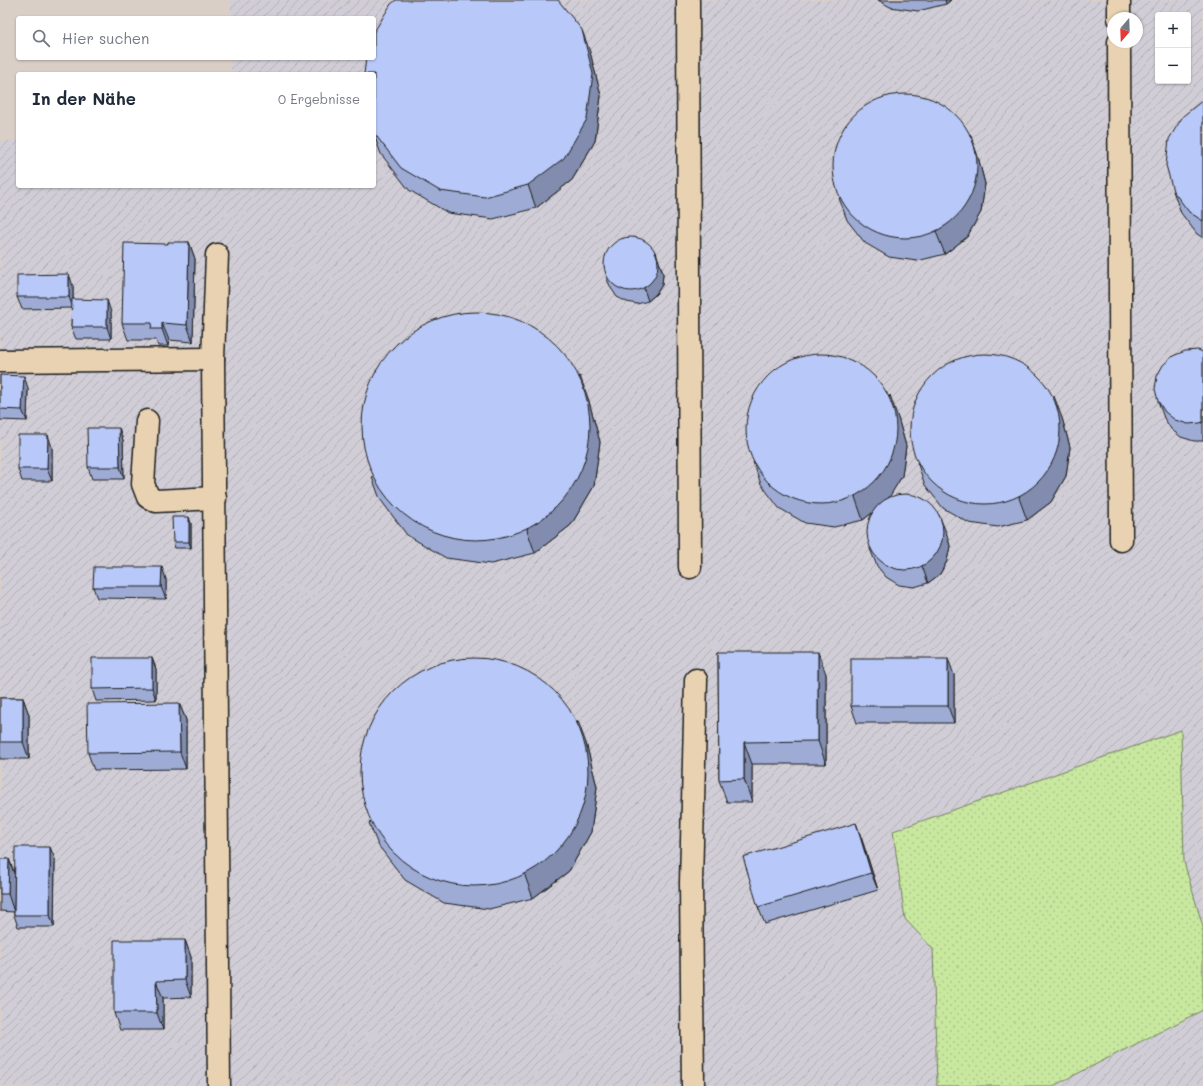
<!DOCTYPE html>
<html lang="de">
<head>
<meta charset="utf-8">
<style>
  body { margin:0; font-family:Mali,sans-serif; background:#f2f2f3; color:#1f2937 }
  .controls { position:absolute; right:12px; top:12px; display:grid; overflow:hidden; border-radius:4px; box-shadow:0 1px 3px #0004 }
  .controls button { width:36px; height:36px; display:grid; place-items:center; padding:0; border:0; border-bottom:1px solid #e0e1e3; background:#fff; color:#1f2937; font:20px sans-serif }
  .compass { position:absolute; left:1107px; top:12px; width:36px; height:36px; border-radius:50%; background:#fff; box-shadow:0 1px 3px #0004; rotate:199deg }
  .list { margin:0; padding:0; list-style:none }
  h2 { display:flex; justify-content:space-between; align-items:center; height:52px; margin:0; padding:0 16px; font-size:17px }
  h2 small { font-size:13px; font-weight:400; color:#747a83 }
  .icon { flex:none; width:22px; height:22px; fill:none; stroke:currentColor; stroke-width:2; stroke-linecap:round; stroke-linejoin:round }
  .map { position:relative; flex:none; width:1203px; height:1086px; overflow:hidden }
  .search { position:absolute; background:#fff; box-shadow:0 1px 3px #0004; left:16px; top:16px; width:360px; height:44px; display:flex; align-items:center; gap:10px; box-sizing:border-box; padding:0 14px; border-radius:4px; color:#747a83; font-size:15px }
  .panel { position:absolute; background:#fff; box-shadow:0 1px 3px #0004; left:16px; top:72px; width:360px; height:116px; border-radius:4px }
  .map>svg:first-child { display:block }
  .industrial { fill:url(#industrial-furrows); fill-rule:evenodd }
  .grass { fill:url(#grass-dots); stroke:#72825e }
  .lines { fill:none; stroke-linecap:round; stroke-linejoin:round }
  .minor-casing { stroke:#1c1c1c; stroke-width:25 }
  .minor { stroke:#e8d2b2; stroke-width:22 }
  .wall { fill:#9eacd5; stroke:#1c1c1c }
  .shaded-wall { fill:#818cae; stroke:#1c1c1c }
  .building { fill:#b8c8f8; stroke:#1c1c1c }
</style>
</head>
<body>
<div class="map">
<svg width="1203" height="1086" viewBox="0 0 1203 1086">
  <defs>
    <pattern id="industrial-furrows" width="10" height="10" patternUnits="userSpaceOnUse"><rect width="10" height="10" fill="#d0cdd6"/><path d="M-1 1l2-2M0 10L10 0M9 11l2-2" fill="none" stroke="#b2afb7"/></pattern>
    <pattern id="grass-dots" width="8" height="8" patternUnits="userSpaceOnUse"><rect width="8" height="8" fill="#c8e79f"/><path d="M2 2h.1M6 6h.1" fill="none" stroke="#abc688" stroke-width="1.8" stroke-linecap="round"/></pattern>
  </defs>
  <rect width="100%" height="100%" fill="#dacfc7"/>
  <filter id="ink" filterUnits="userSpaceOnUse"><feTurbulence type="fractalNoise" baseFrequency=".025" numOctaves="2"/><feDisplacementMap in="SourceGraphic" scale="8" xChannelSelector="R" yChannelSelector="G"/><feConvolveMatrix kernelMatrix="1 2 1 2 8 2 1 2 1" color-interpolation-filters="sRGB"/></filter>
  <g filter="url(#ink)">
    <path class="industrial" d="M231 0H1203V1086H0V142L18 140V186H374V74H231V58H374V18H231ZM1158 15H1188V81H1158ZM1113 18H1137V42H1113Z"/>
    <polygon class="grass" points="1181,730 1184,862 1203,927 1203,1010 1053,1086 937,1086 933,949 905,919 893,831"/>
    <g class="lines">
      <g class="minor-casing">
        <g id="minor">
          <polyline points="688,0 690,567"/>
          <polyline points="1119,0 1119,18"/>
          <polyline points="1119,42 1121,540"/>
          <polyline points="217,255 213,359 219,1086"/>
          <polyline points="0,361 213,359"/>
          <polyline points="147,421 143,484 148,497 156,501 215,498"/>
          <polyline points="693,1086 691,883 696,680"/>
        </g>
      </g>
      <use href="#minor" class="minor"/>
    </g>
    <g class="wall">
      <polygon points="878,0 951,0 946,4 918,11 890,7"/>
      <polygon points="590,52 601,96 595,141 572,180 536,208 493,219 448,213 409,190 381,154 374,135 374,74"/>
      <polygon points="1203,100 1203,238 1197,234 1181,213 1173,191"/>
      <polygon points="970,134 978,157 985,184 981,212 967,237 945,254 917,261 889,257 865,243 847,220 839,198"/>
      <polygon points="189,242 195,259 193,342 169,340 168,346 158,346 156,340 128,340 122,323 168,244"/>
      <polygon points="660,264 663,274 662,285 656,294 648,301 637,304 627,302 617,297 611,288 606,277"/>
      <polygon points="73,286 73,299 111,312 111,339 76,339 71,327 72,308 22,309 17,297"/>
      <polygon points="1203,352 1203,441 1194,441 1181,437 1171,429 1164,418 1158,401"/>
      <polygon points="0,375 28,388 27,421 0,420"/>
      <polygon points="588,398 600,442 594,486 571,525 535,553 491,564 446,558 407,535 380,499 372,477"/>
      <polygon points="898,418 906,446 902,476 889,497 946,532 950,546 947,561 940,574 928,583 914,587 899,585 886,577 877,566 870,549 873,512 863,520 834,527 805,523 779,508 761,484 753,462"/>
      <polygon points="1062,418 1070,447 1066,476 1051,502 1027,520 998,527 969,523 943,508 925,485 917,462"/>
      <polygon points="119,428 123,440 124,479 92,479 88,467"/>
      <polygon points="52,447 52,481 22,481 18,469"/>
      <polygon points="191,523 191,548 175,548 173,542"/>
      <polygon points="166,579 166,599 97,598 93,587"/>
      <polygon points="718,652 826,674 826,764 752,764 752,802 727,802 719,780"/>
      <polygon points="152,658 156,669 156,700 96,701 92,689"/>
      <polygon points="954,675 954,723 857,723 851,706"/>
      <polygon points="0,698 23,698 29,715 29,759 0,759"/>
      <polygon points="179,703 186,720 186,769 94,770 88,753"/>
      <polygon points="586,743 597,787 591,832 569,871 533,898 489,909 444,903 405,880 378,845 369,823"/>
      <polygon points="856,823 862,840 878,890 765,924 758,907"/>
      <polygon points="0,859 9,859 15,874 55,859 54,927 18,927 14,915 14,912 0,911"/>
      <polygon points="185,940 191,957 191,997 163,998 163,1030 120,1030 114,1013"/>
    </g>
    <g class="shaded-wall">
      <polygon points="945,0 951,0 946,4"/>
      <polygon points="582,30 590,52 601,96 595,141 572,180 536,208 528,185"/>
      <polygon points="970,134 978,157 985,184 981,212 967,237 945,254 936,232"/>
      <polygon points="189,242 195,259 193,342 187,325"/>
      <polygon points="656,252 663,274 662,285 656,294 648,301 644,289"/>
      <polygon points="69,274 73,286 73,308 69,297"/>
      <polygon points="107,300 111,312 111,339 107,327"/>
      <polygon points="162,323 169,340 168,346 162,329"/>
      <polygon points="24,376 28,388 27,421 22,410"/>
      <polygon points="580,376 588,398 600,442 594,486 571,525 535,553 527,530"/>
      <polygon points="890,395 898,418 906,446 902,476 887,501 863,520 855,497"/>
      <polygon points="1054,396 1062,418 1070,447 1066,476 1051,502 1027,520 1019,498"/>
      <polygon points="119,428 123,440 124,479 120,467"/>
      <polygon points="48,435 52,447 52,481 47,469"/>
      <polygon points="939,515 946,532 950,546 947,561 940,574 928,583 922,566"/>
      <polygon points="189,517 191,523 191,548 189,542"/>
      <polygon points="162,567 166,579 166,599 161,587"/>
      <polygon points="818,652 826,674 826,764 818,741"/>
      <polygon points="152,658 156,669 156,700 152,688"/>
      <polygon points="948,658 954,675 954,723 948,706"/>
      <polygon points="23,698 29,715 29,759 23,742"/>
      <polygon points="179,703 186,720 186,769 180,752"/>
      <polygon points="578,721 586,743 597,787 591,832 569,871 533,898 525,876"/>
      <polygon points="744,742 752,764 752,802 744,779"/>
      <polygon points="856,823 862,840 878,890 871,873"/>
      <polygon points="50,847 55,859 54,927 50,915"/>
      <polygon points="9,859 15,876 14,912 8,894"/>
      <polygon points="185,940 191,957 191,997 185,980"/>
      <polygon points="156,981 163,998 163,1030 157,1013"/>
    </g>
    <g class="building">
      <polygon points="396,0 558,0 582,30 593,74 587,119 564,158 528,185 485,197 440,191 401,168 374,133 374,74 364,74 366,58 374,58 374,32 391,4"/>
      <circle cx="905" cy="166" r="72"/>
      <polygon points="1203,100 1203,221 1189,212 1173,191 1166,165 1169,139 1183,116"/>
      <circle cx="631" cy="264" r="27"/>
      <polygon points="168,242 189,242 187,325 162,323 162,329 151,329 152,323 122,323 124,243 168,244"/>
      <polygon points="69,274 69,297 17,297 17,275"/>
      <polygon points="72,299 107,300 107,327 71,327"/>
      <circle cx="476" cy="426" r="114"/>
      <polygon points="1198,350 1203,352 1203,422 1200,423 1188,424 1175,420 1165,412 1158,401 1155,389 1157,376 1163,365 1173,356 1185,351"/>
      <circle cx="985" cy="429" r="75"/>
      <circle cx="821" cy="429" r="75"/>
      <polygon points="0,375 24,376 22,410 0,409"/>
      <polygon points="87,428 119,428 120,467 88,467"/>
      <polygon points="18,435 48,435 47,469 18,469"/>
      <circle cx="905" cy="532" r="38"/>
      <polygon points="172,517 189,517 189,542 173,542"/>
      <polygon points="94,567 162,567 161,587 93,587"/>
      <polygon points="718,652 818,652 818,741 744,742 744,779 719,780"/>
      <circle cx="474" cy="772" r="114"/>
      <polygon points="92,658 152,658 152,688 92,689"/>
      <rect x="851" y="658" width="97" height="48"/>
      <rect x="0" y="698" width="23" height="44"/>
      <polygon points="179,703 180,752 88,753 87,704"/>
      <polygon points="856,823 871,873 758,907 743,857"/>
      <polygon points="15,847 50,847 50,915 14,915"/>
      <polygon points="0,859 9,859 8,894 0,894"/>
      <polygon points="114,940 185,940 185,980 156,981 157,1013 114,1013"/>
    </g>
  </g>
</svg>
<div class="controls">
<button>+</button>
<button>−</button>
</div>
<svg class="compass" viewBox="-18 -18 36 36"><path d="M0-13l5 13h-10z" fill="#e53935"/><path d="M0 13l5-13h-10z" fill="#747a83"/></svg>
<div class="search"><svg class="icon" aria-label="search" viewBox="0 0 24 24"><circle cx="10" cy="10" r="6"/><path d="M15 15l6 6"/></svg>Hier suchen</div>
<section class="panel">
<h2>In der Nähe<small>0 Ergebnisse</small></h2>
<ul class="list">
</ul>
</section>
</div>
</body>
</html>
